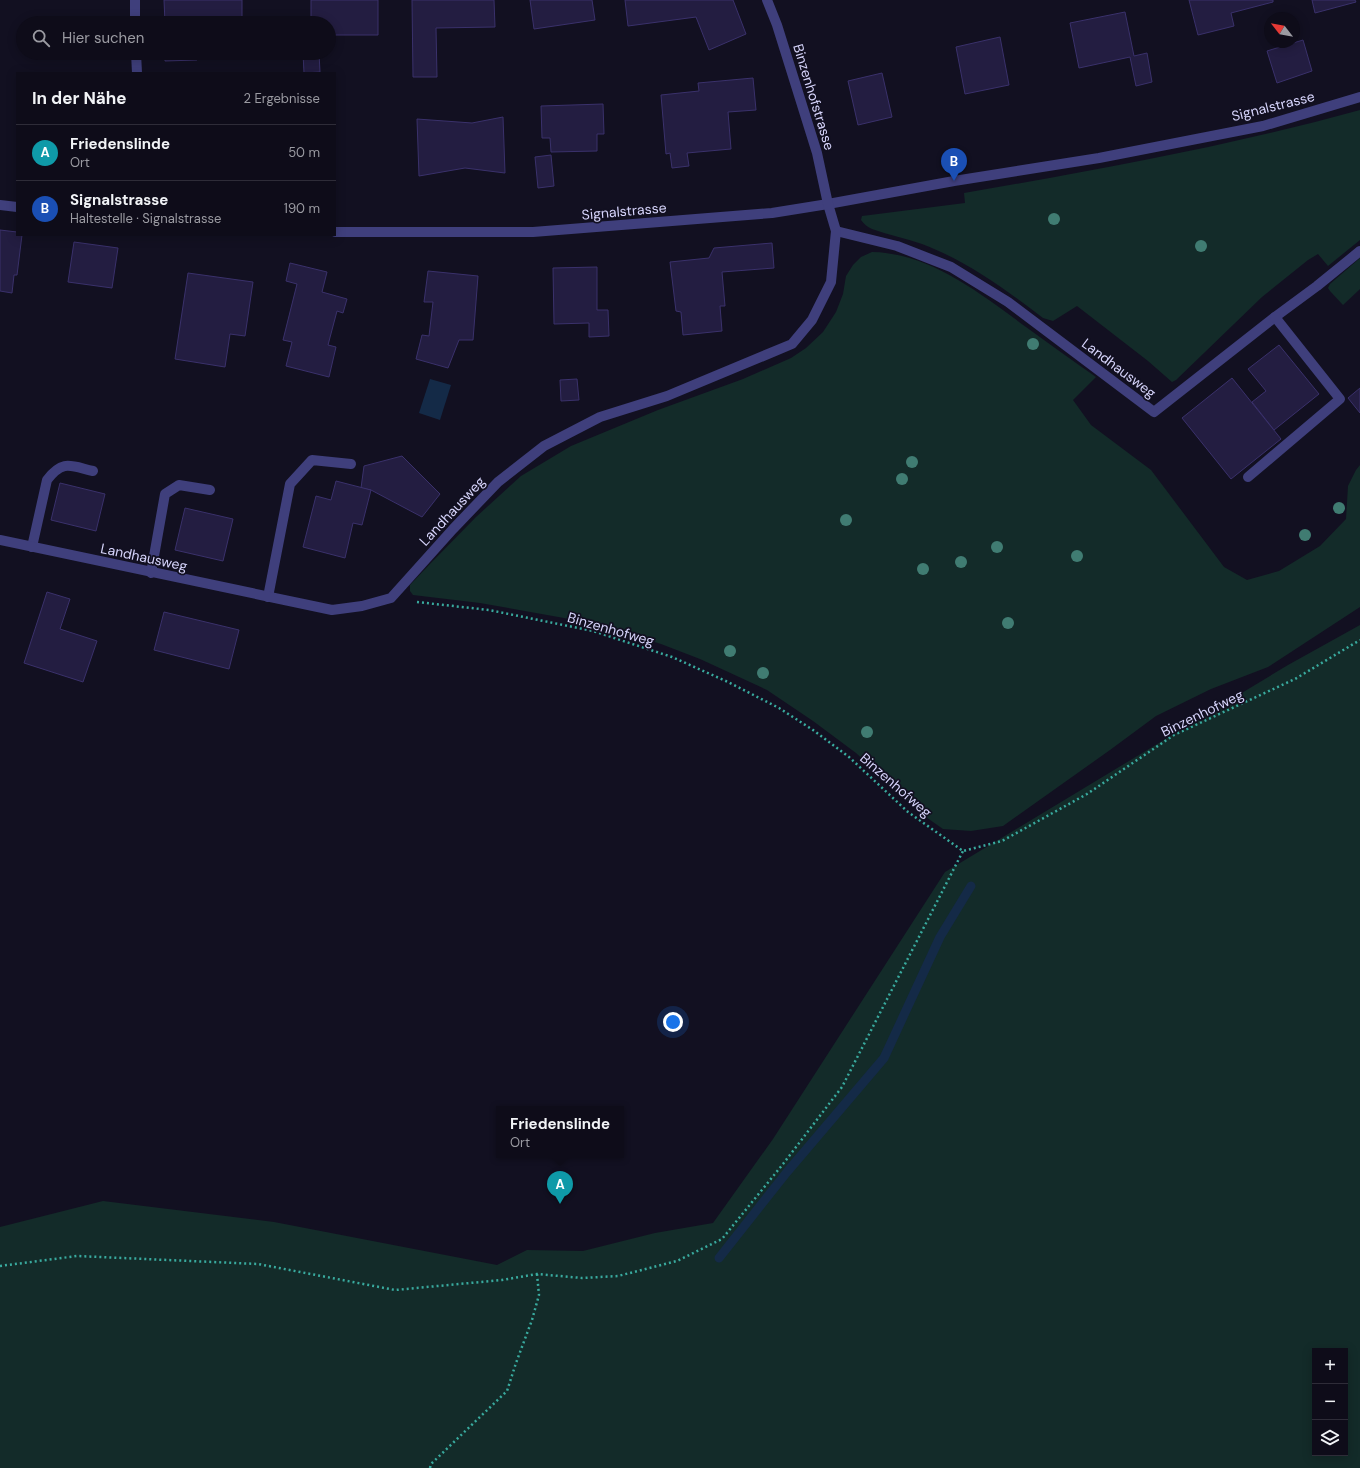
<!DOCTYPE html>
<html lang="de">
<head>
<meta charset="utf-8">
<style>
  body { margin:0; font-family:"DM Sans",sans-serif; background:#1c1a26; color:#f1f3f6 }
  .controls { position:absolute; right:12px; bottom:12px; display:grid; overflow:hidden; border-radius:0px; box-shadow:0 2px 10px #0003 }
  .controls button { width:36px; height:36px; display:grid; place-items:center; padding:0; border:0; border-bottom:1px solid #2e2c38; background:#0e0c19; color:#f1f3f6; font:20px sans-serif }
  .compass { position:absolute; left:1264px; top:12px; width:36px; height:36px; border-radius:50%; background:#0e0c19; box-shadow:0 2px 10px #0003; rotate:301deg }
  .you { position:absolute; left:673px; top:1022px; width:14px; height:14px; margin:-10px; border:3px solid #fff; border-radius:50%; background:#1a73e8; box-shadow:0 0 0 6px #1a73e833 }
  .badge { display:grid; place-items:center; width:26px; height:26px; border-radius:50%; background:#1a73e8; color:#fff; font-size:13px; font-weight:700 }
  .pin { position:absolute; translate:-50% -33px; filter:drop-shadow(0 1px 2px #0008) }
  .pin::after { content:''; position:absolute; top:21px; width:14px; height:12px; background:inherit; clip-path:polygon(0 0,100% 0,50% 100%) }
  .popup { position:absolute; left:496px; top:1106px; width:128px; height:52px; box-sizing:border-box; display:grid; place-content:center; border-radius:0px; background:#0e0c19; filter:drop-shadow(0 1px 3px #0005); font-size:13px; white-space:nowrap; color:#9b9ba2 }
  .popup b { font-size:15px; color:#f1f3f6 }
  .popup::after { content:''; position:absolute; left:50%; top:100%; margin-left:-8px; border:8px solid transparent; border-top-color:#0e0c19 }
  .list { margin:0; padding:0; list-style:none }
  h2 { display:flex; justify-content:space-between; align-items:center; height:52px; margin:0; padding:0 16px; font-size:17px }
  h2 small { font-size:13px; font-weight:400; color:#9b9ba2 }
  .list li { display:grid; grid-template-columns:26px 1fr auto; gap:12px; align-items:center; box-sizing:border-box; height:56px; padding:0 16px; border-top:1px solid #2e2c38 }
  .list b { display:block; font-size:15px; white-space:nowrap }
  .list p { margin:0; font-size:13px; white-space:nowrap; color:#9b9ba2 }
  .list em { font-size:13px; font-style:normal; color:#9b9ba2 }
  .icon { flex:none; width:22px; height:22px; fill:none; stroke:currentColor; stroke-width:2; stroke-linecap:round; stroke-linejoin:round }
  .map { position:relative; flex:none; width:1360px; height:1468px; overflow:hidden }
  .search { position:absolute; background:#0e0c19; box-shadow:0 2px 10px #0003; left:16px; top:16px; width:320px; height:44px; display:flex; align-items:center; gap:10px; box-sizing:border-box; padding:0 14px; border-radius:22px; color:#9b9ba2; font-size:15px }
  .panel { position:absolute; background:#0e0c19; box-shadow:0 2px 10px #0003; left:16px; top:72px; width:320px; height:164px; border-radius:0px }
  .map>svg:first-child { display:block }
  .green { fill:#132b29; fill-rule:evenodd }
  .water { fill:#142a47 }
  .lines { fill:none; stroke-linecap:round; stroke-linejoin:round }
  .stream { stroke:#142a47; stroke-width:9 }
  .building { fill:#231d41; stroke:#3a316b }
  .path { stroke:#39aa9e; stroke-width:2.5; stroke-dasharray:2 3; stroke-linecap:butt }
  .service { stroke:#3f3f7c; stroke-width:10 }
  .minor { stroke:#3f3f7c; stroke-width:10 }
  .tree { fill:#407c72 }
  .labels { text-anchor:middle; stroke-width:3.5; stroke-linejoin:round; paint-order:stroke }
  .street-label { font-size:14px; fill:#d6d4fb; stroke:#121021 }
</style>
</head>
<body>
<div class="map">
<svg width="1360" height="1468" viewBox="0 0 1360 1468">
  <rect width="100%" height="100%" fill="#121021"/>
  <g class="green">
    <path d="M1360 110V240L1328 266 1318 254 1308 260 1262 297 1176 380 1172 382 1148 361 1077 306 1053 321 1043 318C1005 289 967 261 922 244 905 238 888 235 872 229 867 227 864 224 861 220L862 216 965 203 964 193C1097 170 1230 146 1360 110Z"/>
    <path d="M872 252C930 253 981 294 1026 327 1049 344 1072 360 1096 377L1073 400 1091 425 1151 470 1224 567 1247 580 1279 571 1320 546 1346 519 1348 486 1356 470 1360 465V607L1268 667 1211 689 1156 716 1110 750 1003 826 971 831 943 829 923 815 856 753 813 721 767 690 700 659 661 644 620 631 564 618 480 603 413 595 410 591V585L429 565 476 517 521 476 571 446 658 410 743 379 791 358 806 348 823 332 836 312 843 294 846 276 853 265 861 257Z"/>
    <polygon points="1360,258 1360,289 1343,305 1330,291 1328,288 1330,284"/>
    <path d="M1360 625V1468H0V1227L103 1201 274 1222 497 1265 527 1250 583 1251 655 1233 713 1223 773 1139 945 872 1288 665ZM1315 1351H1345V1453H1315Z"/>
  </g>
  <polygon class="water" points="430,379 451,385 440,420 419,413"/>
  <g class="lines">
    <polyline class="stream" points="719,1258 787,1172 884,1058 940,937 971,886"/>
  </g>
  <g class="building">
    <polygon points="164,0 242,0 242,23 165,23"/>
    <polygon points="311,0 378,0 378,35 329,35 329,23 311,23"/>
    <polygon points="412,0 494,0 495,27 436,28 437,77 413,77"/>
    <polygon points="530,0 592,0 595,20 534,29"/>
    <polygon points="625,0 733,0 746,34 709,50 696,17 628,26"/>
    <polygon points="1189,0 1273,0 1273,2 1231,13 1234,26 1198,35"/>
    <polygon points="1312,0 1355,0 1356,2 1315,13"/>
    <polygon points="1125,12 1134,56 1147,53 1152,82 1136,86 1130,57 1079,68 1070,23"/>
    <polygon points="1000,37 1009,85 965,94 956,47"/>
    <polygon points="1303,40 1312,71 1277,83 1267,51"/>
    <polygon points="165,53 196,53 197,60 165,61"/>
    <polygon points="303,53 319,53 320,72 304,73"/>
    <polygon points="882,73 892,117 858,125 848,81"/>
    <polygon points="753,78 756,110 728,112 731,149 687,153 689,166 672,168 670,153 666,154 661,95 699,91 698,83"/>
    <polygon points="603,104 604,134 597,134 597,151 551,152 550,138 542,138 541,106"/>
    <polygon points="503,117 505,173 465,168 419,176 417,119 472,123"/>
    <polygon points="551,155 554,186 538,188 535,157"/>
    <polygon points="0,230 17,232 17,235 22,235 17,275 14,275 12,293 0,291"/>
    <polygon points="74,242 118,248 112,288 68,282"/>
    <polygon points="772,243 774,268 722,272 725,306 720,306 722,331 683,335 681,312 676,311 670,262 709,258 714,248"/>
    <polygon points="290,263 327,272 322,292 347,299 343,313 337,311 328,345 336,347 329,377 286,366 292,342 283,340 297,284 286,281"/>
    <polygon points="597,267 597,310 608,310 609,336 589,337 589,323 554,324 553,268"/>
    <polygon points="428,271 478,276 473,340 459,340 448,368 416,359 422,335 429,336 433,302 424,302"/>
    <polygon points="188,273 253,282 245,336 230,334 225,367 175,359"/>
    <polygon points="1279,345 1319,394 1274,430 1252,402 1266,391 1248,369"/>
    <polygon points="1232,378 1281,439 1231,479 1182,418"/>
    <polygon points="577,379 579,400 561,401 560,380"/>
    <polygon points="1360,388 1360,413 1348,398"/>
    <polygon points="402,456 440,494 422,517 371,490 361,488 364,466"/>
    <polygon points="336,481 371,490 362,525 353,523 345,558 303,547 316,496 331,500"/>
    <polygon points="60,483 105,494 96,531 51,520"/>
    <polygon points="185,508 233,519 223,561 175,550"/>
    <polygon points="47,592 70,599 60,629 97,641 83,682 24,663"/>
    <polygon points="164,612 239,630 229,669 154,650"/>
  </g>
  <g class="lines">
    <g class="path">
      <polyline points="417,602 489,610 593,631 672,657 728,682 779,708 813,730 849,757 908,812 963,851 1002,841 1087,794 1174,735 1295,679 1360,640"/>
      <polyline points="0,1266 77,1256 258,1264 395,1290 502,1280 537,1274 582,1278 618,1276 677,1261 722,1239 783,1164 842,1087 963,851"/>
      <polyline points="430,1468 431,1464 507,1391 516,1363 532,1320 539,1295 537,1274"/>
    </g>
    <g class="service">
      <polyline points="836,231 897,246 951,267 1008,302 1154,412 1275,317 1317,286 1360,251"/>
      <polyline points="1248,477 1340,399 1275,317"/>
      <path d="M32 547 47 480C63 459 71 466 93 471"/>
      <polyline points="151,573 165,494 179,485 210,490"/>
      <polyline points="268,597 290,484 312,460 351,464"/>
    </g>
    <g class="minor">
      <polyline points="135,0 135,23"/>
      <polyline points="136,53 137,73"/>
      <polyline points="0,205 17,207"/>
      <polyline points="335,232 533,232 772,213 828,204 954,181 1099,158 1263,126 1360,97"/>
      <polyline points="0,540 332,610 362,606 391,598 453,529 498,482 544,446 600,417 667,396 792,344 812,320 831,282 836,231 828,204 817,153 777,25 767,0"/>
    </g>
  </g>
  <g class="tree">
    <circle cx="1054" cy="219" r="6"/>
    <circle cx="1201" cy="246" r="6"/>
    <circle cx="1033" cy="344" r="6"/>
    <circle cx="912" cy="462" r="6"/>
    <circle cx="902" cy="479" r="6"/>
    <circle cx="1339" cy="508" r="6"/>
    <circle cx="846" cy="520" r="6"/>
    <circle cx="1305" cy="535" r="6"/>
    <circle cx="997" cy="547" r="6"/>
    <circle cx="1077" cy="556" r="6"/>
    <circle cx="961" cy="562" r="6"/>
    <circle cx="923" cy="569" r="6"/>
    <circle cx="1008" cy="623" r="6"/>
    <circle cx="730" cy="651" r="6"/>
    <circle cx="763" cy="673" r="6"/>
    <circle cx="867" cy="732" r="6"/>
  </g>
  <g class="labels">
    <g class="street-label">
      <text transform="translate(814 97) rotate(73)" y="5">Binzenhofstrasse</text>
      <text transform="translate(1273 106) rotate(-14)" y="5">Signalstrasse</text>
      <text transform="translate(624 211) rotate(-5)" y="5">Signalstrasse</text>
      <text transform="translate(1119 368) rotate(37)" y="5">Landhausweg</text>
      <text transform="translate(452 511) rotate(-47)" y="5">Landhausweg</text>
      <text transform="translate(144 557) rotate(12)" y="5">Landhausweg</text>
      <text transform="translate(611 629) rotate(16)" y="5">Binzenhofweg</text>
      <text transform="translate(1202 713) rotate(-26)" y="5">Binzenhofweg</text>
      <text transform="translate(896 785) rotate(41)" y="5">Binzenhofweg</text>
    </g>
  </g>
</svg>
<div class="controls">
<button>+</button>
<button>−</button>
<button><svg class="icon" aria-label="layers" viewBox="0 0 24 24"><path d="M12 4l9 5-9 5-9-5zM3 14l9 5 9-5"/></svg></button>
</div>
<svg class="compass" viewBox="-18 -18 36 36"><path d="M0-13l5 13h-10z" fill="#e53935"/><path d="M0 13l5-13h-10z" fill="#9b9ba2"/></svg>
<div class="you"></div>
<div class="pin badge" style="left:560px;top:1204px;background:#0f9aa8">A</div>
<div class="popup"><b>Friedenslinde</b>Ort</div>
<div class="pin badge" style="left:954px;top:181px;background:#1a4fb4">B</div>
<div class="search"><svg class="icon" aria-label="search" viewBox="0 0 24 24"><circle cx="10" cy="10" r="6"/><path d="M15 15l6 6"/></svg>Hier suchen</div>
<section class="panel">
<h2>In der Nähe<small>2 Ergebnisse</small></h2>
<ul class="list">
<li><span class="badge" style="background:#0f9aa8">A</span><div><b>Friedenslinde</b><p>Ort</p></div><em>50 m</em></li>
<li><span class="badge" style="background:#1a4fb4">B</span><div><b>Signalstrasse</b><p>Haltestelle · Signalstrasse</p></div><em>190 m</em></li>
</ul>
</section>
</div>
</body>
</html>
